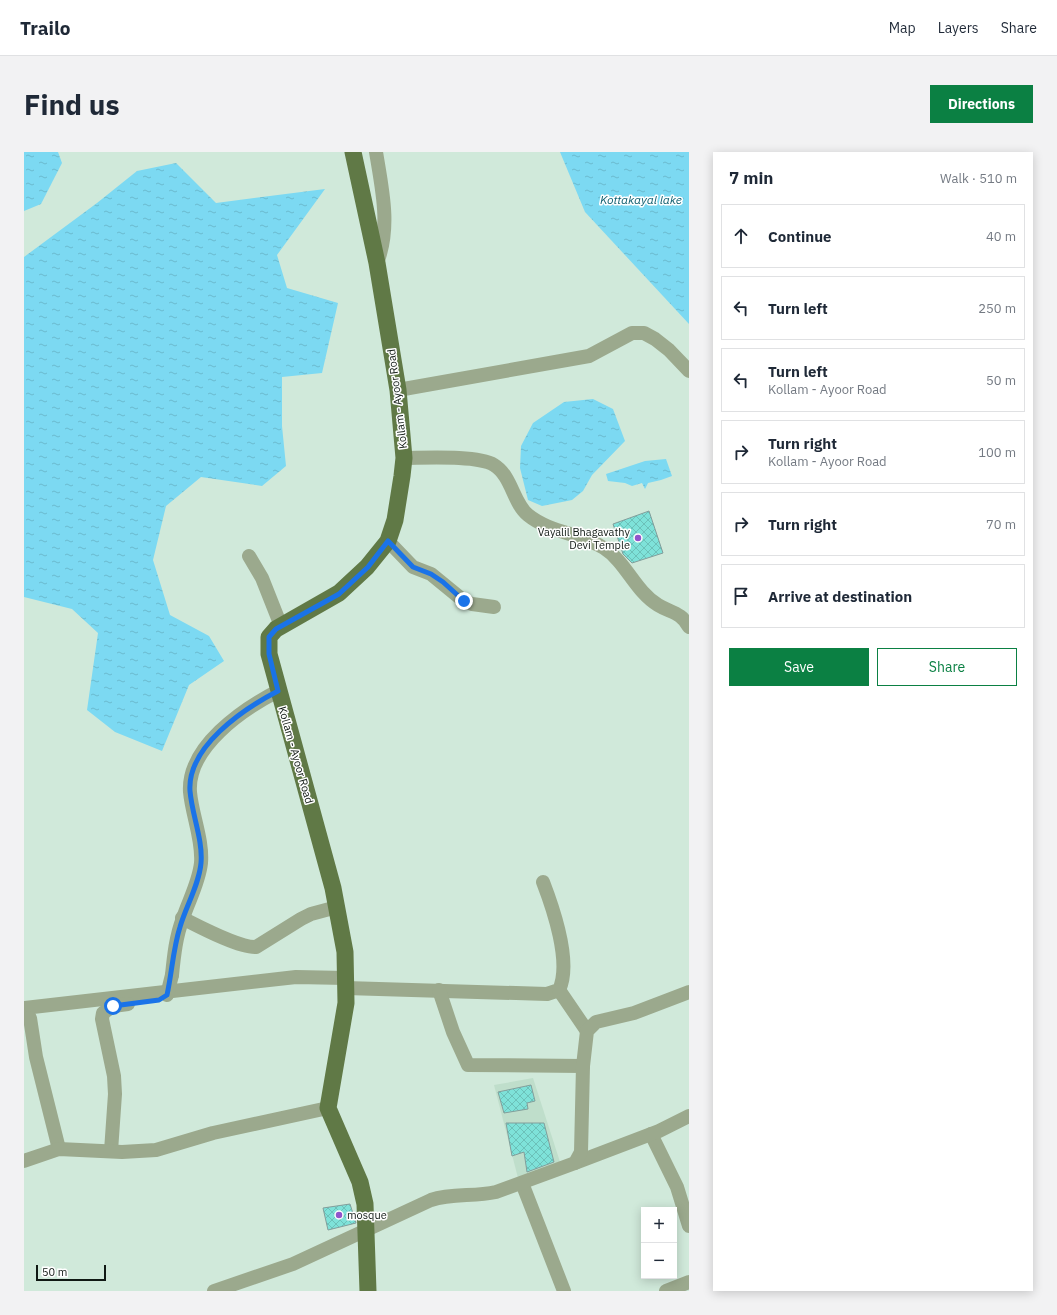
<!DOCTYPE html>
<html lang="en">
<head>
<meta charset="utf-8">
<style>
  body { margin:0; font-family:"IBM Plex Sans",sans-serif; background:#f2f2f3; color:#1f2937 }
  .controls { position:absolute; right:12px; bottom:12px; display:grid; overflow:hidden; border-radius:0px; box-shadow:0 2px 10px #0003 }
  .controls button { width:36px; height:36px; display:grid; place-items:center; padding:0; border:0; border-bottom:1px solid #e0e1e3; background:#fff; color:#1f2937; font:20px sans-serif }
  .scale { position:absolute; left:12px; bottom:10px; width:70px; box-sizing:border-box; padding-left:4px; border:2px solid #101914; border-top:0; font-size:11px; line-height:14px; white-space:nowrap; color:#101914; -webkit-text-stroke:3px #fff; paint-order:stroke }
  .stop { position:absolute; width:12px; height:12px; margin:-9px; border:3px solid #1a73e8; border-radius:50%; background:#fff }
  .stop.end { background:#1a73e8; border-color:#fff; box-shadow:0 1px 4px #0008 }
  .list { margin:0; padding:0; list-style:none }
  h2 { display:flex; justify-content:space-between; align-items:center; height:52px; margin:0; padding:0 16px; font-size:17px }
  h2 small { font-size:13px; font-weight:400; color:#747a83 }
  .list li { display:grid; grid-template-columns:26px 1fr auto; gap:12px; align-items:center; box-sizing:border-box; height:64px; margin:0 8px 8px; padding:0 8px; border:1px solid #e0e1e3; border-radius:0px }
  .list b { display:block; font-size:15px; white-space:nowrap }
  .list p { margin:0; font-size:13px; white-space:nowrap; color:#747a83 }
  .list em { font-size:13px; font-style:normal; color:#747a83 }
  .actions { display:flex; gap:8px; padding:12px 16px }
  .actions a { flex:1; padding:9px 0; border:1px solid #0b8043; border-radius:0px; text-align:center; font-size:14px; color:#0b8043 }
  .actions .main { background:#0b8043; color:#fff }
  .icon { flex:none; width:22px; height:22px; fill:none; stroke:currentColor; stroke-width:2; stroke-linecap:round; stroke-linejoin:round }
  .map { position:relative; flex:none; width:665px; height:1139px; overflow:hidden; border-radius:0px }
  header { display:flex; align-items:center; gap:24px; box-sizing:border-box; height:56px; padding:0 20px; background:#fff; border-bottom:1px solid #e0e1e3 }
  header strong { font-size:19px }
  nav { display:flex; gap:22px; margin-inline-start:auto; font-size:14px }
  .intro { display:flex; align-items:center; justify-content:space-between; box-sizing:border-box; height:96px; padding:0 24px }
  h1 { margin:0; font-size:28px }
  .button { padding:10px 18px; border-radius:0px; background:#0b8043; color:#fff; font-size:14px; font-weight:700 }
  main { display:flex; gap:24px; padding:0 24px }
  aside { flex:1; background:#fff; border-radius:0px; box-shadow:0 2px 10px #0003 }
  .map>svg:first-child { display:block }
  .built { fill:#bfdecb }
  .water { fill:url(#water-ripples) }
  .building { fill:url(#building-cross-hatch); stroke:#829e9b }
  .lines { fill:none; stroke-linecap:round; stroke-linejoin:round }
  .minor { stroke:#9ba98d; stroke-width:14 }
  .major { stroke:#607946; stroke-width:17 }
  .minor-bridge { stroke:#9ba98d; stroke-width:14 }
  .route { stroke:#1a73e8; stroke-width:5 }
  .poi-dot { fill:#9154cb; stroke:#fff; stroke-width:1.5 }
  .labels { text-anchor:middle; stroke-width:3; stroke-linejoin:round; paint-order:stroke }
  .street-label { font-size:11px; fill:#101914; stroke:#fff }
  .poi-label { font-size:11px; fill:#101914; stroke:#fff; text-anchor:end }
  .water-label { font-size:12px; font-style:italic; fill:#0e5e6f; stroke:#fff }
</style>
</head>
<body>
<header>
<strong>Trailo</strong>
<nav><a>Map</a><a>Layers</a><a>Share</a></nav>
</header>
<div class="intro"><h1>Find us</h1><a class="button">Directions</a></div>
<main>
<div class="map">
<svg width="665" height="1139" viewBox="0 0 665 1139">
  <defs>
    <pattern id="water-ripples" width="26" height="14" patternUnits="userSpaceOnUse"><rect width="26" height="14" fill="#7cd9f2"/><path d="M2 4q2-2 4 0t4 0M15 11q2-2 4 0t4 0" fill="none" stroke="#6abacf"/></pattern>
    <pattern id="building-cross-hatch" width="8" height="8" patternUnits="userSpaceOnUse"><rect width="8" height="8" fill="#7ee2d9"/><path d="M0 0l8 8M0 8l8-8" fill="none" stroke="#6cc1b9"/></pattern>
  </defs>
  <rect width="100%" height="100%" fill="#d0e9da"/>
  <polygon class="built" points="509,926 537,1013 494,1026 470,933"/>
  <g class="water">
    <polygon points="0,0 34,0 38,11 17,52 0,59"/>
    <polygon points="536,0 665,0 665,172 561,60"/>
    <polygon points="152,11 192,51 301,37 253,103 263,136 314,151 298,221 258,225 258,274 262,314 238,334 177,325 142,354 129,408 146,463 185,484 200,509 165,533 138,599 91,580 63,558 74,481 48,457 0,445 0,105 73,51 113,19"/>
    <polygon points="569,247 589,257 601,289 568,323 559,339 548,348 518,354 504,348 496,316 497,294 509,271 540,250"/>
    <polygon points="642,307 648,324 637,328 624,331 621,337 618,331 608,334 601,331 584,329 582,322 621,309"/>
  </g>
  <g class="building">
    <polygon points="625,359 639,401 608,411 599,402 589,372"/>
    <polygon points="507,933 511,949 503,951 504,957 480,961 474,940"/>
    <polygon points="482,971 520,971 530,1010 503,1020 500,1000 488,1004"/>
    <polygon points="326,1052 332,1071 304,1078 299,1056"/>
  </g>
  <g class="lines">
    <g class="minor">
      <path d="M352 0C358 37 367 75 353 111"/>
      <polyline points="374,238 565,204 608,181 620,181 631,187 645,198 665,219"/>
      <path d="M380 306C401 306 453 303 470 313 488 324 489 351 504 363 526 381 557 381 580 396 602 410 611 439 634 453 647 461 657 460 665 475"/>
      <polyline points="364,389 389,415 407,422 440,449 448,452 470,455"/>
      <polyline points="225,404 238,426 257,474"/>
      <path d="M158 766C174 774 215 796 232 795L277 767 287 762 313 755"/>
      <path d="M148 823C150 803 152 784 159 766 165 748 175 730 177 711 179 688 168 663 166 640 163 595 219 557 254 539"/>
      <path d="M322 836 523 842 535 838C548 811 529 756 519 730"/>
      <polyline points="415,838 429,880 444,913 559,914"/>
      <polyline points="535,838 563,879"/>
      <polyline points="0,856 272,825 322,826"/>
      <polyline points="6,866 12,905 35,997"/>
      <polyline points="627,982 653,1035 665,1074"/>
      <polyline points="87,999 91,942 90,924 78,867 79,861 89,854 104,852"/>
      <polyline points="0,1009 35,997 98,1000 132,998 189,981 304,956"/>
      <polyline points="551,1011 635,979 665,964"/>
      <polyline points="498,1031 540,1139"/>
      <path d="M190 1139 269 1112 407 1048C428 1041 450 1045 472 1040L551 1011 557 1000 559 914 563 879 572 870 610 861 665 840"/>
      <polyline points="642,1139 665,1130"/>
    </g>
    <polyline class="major" points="329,0 353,111 374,238 380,306 378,324 371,368 364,389 343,415 315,441 252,477 245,485 245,502 309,736 321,800 322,851 304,956 336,1030 341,1052 344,1139"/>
    <polyline class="minor-bridge" points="143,843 148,823"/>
  </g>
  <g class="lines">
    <path class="route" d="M89 854 135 848 143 843C148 820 149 797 156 775 162 754 175 733 177 711 179 688 168 663 166 639 163 595 219 557 254 539L245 502V485L252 477 315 442 344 415 364 389 389 415 407 422 419 430 440 449"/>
  </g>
  <g class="poi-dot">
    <circle cx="614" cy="386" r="4"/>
    <circle cx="315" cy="1063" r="4"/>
  </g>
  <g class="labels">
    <g class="street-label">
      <text transform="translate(373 247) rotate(-97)" y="4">Kollam - Ayoor Road</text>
      <text transform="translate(272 603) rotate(74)" y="4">Kollam - Ayoor Road</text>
    </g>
    <g class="poi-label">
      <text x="606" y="384">Vayalil Bhagavathy<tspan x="606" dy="13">Devi Temple</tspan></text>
      <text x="323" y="1067" text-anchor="start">mosque</text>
    </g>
    <g class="water-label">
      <text x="617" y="52">Kottakayal lake</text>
    </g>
  </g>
</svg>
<div class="controls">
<button>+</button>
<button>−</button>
</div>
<div class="scale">50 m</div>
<div class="stop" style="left:89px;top:854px"></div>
<div class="stop end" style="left:440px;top:449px"></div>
</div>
<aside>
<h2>7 min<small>Walk · 510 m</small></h2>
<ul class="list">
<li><svg class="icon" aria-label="ahead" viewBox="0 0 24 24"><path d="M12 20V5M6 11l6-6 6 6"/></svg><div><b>Continue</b></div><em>40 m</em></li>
<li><svg class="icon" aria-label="left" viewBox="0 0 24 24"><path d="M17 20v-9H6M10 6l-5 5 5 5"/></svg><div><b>Turn left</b></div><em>250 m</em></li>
<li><svg class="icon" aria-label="left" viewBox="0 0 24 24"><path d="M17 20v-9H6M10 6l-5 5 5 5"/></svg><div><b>Turn left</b><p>Kollam - Ayoor Road</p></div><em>50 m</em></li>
<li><svg class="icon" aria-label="right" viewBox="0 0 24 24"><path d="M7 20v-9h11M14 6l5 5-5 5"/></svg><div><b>Turn right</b><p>Kollam - Ayoor Road</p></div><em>100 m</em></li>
<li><svg class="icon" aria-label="right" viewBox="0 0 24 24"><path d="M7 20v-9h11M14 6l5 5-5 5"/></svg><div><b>Turn right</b></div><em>70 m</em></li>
<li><svg class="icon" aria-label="arrive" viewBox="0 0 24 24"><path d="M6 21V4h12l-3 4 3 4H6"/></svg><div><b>Arrive at destination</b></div></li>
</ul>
<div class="actions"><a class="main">Save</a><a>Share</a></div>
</aside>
</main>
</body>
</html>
